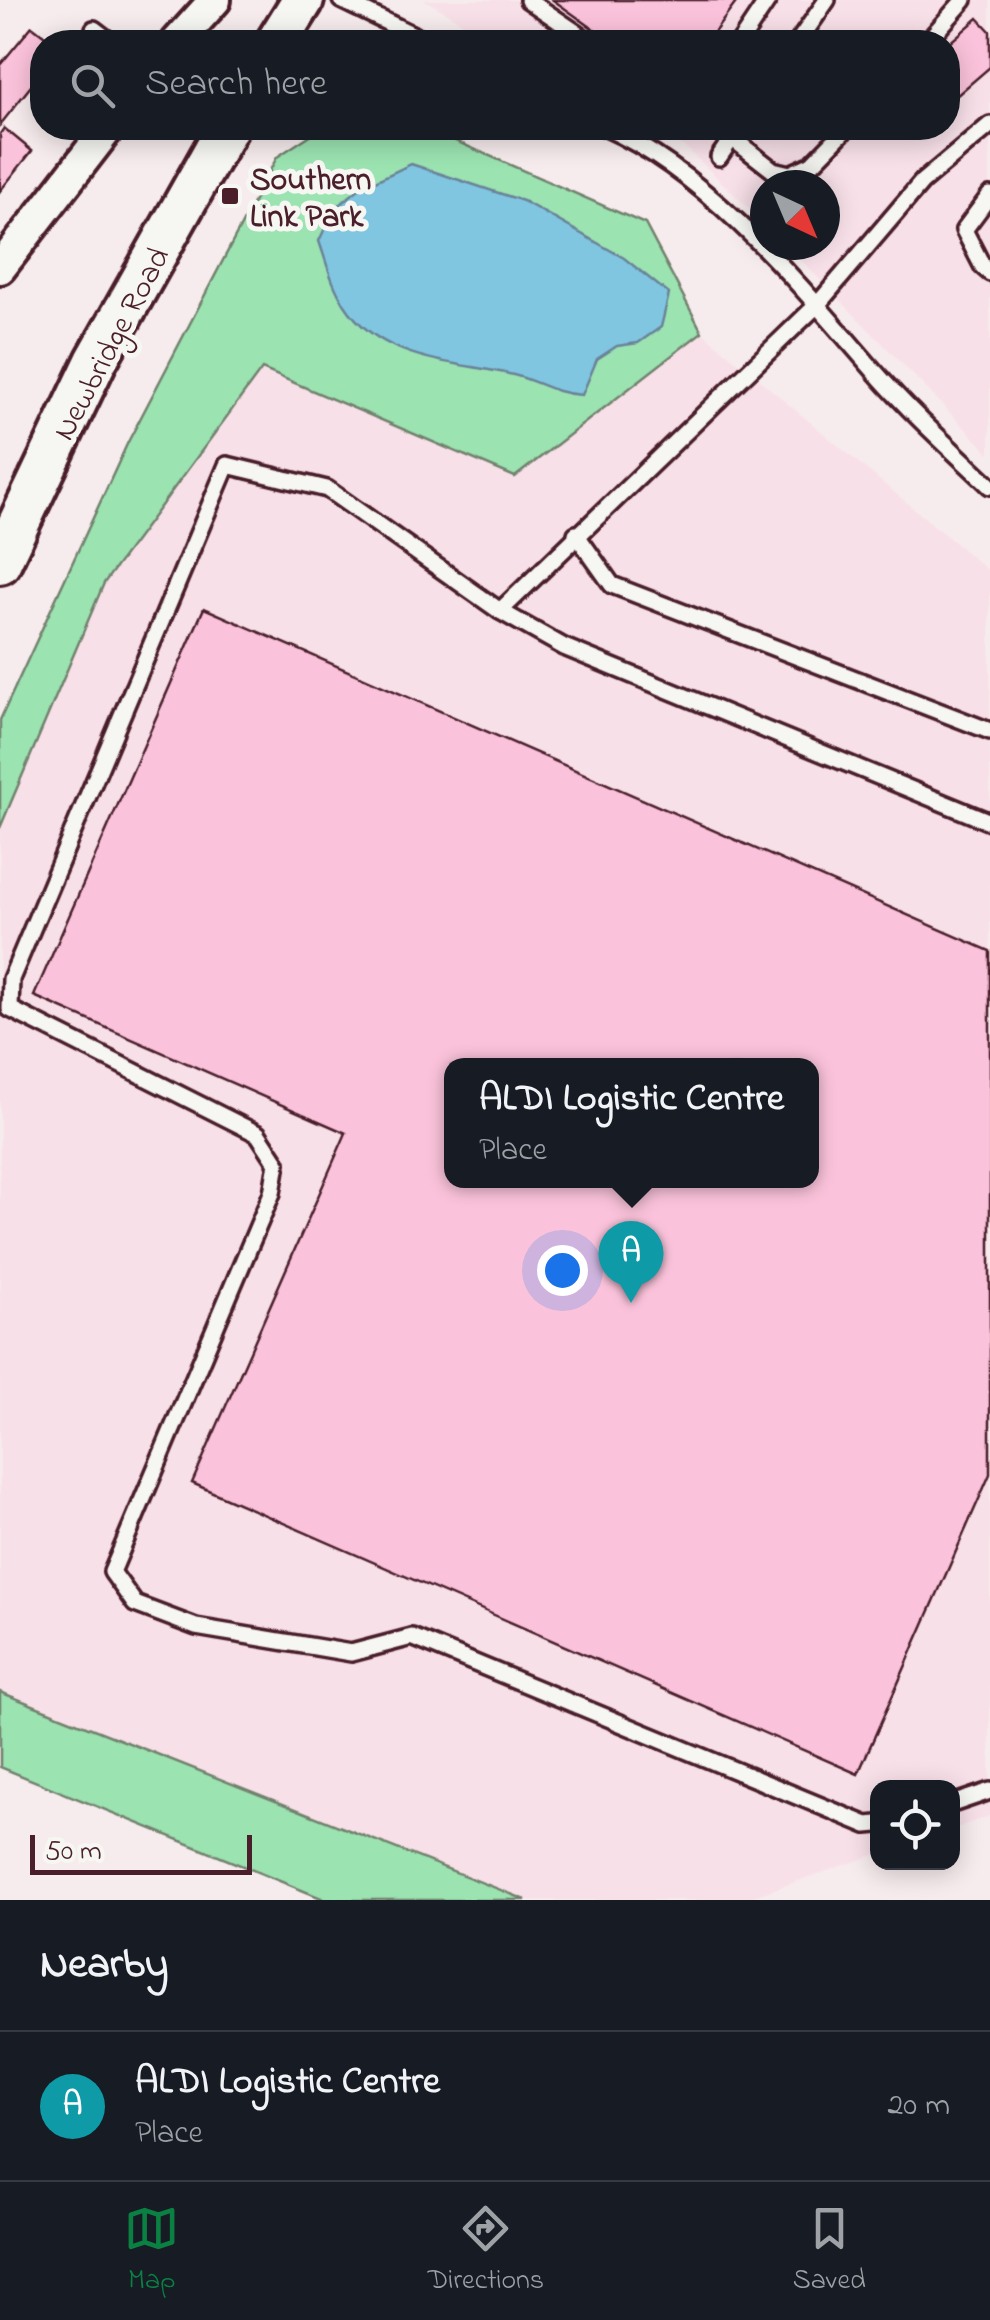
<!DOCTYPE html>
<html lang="en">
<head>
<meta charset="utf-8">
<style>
  body { margin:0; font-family:"Indie Flower",sans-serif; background:#242831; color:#f1f3f6 }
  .controls { position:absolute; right:30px; bottom:30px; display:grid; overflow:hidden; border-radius:20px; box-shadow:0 5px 25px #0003 }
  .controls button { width:90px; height:90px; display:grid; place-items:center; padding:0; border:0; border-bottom:2px solid #363941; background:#171b24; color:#f1f3f6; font:50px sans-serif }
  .compass { position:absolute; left:750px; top:170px; width:90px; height:90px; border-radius:50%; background:#171b24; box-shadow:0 5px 25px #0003; rotate:136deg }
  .scale { position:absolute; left:30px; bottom:25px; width:222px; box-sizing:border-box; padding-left:10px; border:5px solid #4a1f2b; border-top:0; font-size:28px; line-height:35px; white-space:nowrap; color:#4a1f2b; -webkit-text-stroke:8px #f6f6f2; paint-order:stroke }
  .you { position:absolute; left:562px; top:1270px; width:35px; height:35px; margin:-25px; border:8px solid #fff; border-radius:50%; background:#1a73e8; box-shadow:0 0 0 15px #1a73e833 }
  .badge { display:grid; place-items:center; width:65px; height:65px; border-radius:50%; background:#0b8043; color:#fff; font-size:32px; font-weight:700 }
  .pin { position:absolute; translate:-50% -82px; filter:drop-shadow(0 2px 5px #0008) }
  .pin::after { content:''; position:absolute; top:52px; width:35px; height:30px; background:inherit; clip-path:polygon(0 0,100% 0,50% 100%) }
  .popup { position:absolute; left:444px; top:1058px; width:375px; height:130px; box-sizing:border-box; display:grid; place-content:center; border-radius:20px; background:#171b24; filter:drop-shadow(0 2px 8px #0005); font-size:32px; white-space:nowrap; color:#9ea1a6 }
  .popup b { font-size:38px; color:#f1f3f6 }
  .popup::after { content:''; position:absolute; left:50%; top:100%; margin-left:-20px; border:20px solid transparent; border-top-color:#171b24 }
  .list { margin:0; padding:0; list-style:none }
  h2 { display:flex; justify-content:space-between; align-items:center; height:130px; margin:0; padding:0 40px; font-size:42px }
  h2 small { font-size:32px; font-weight:400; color:#9ea1a6 }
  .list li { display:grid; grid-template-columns:65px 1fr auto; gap:30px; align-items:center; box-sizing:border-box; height:150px; padding:0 40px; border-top:2px solid #363941 }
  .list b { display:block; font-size:38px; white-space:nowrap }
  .list p { margin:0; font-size:32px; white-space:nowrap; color:#9ea1a6 }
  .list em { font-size:32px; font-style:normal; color:#9ea1a6 }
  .icon { flex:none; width:55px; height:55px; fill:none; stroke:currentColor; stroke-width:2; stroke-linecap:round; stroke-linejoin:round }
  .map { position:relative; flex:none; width:990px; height:1900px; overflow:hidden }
  .search { position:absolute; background:#171b24; box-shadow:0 5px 25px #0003; left:30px; right:30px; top:30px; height:110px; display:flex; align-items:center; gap:25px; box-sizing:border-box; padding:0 35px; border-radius:40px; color:#9ea1a6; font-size:38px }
  .sheet { height:280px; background:#171b24 }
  nav { display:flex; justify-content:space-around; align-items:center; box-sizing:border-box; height:140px; border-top:2px solid #363941; background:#171b24; font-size:28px; color:#9ea1a6 }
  nav a { display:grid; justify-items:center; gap:5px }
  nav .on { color:#0b8043 }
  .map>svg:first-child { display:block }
  .built { fill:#f8e0e8; fill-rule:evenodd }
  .green { fill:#9be3b1; stroke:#72816e; stroke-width:2.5 }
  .water { fill:#80c6e1; stroke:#6a8398; stroke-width:2.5 }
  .building { fill:#fbc3db; stroke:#4a1f2b; stroke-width:2.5; fill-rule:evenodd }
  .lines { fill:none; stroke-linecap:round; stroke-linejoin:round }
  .lane-casing { stroke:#4a1f2b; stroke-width:22 }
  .street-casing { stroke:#4a1f2b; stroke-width:38 }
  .secondary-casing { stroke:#4a1f2b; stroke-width:48 }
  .lane { stroke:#f6f6f2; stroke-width:15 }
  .street { stroke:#f6f6f2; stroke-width:30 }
  .secondary { stroke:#f6f6f2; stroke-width:40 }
  .poi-dot { fill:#4a1f2b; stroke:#f6f6f2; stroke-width:4 }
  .labels { text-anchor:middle; stroke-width:10; stroke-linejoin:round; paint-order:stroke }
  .poi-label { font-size:32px; font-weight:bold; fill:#4a1f2b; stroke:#f6f6f2; text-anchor:start }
  .street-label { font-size:32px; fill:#4a1f2b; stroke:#f6f6f2 }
</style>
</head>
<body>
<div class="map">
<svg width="990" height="1900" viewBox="0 0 990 1900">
  <rect width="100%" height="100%" fill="#f7eced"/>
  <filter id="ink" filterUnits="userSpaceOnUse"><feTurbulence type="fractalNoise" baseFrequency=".01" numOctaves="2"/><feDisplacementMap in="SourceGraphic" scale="20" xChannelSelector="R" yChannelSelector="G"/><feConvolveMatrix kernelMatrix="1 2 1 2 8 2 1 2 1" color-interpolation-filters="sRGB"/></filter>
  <g filter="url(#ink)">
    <g class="built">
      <polygon points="425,0 990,0 990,454 786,245 825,245 825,185 765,185 765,224 685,147 649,128 948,128 948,42 494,42"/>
      <path d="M702 332 990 572V1816L953 1829 952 1788H878L877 1854 743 1900H526L0 1692V828L104 583 262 369 515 477ZM451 1066H811V1180H451Z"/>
    </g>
    <g class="green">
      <polygon points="321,128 426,128 645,224 702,332 515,477 262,369 104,583 0,828 0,720 128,442 277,157"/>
      <polygon points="0,1692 526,1900 326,1900 0,1767"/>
    </g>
    <path class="water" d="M411 164 523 201 624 258 669 294 661 327 638 343 617 346 597 359 582 395C550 393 538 380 509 374 451 361 381 361 345 305 332 286 326 261 319 241L334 209 360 188Z"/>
    <g class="building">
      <polygon points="553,0 738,0 707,42 612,42"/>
      <polygon points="978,18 990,31 990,67 948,103 948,44"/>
      <polygon points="32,26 53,42 42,42 42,72 0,125 0,65"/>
      <polygon points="4,128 32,151 0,191 0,134"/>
      <path d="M204 608 990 951V1474L858 1774 192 1483 346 1133 34 996ZM451 1066H811V1180H451Z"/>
    </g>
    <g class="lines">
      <g class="lane-casing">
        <g id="lane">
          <polyline points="341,0 428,42"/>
          <polyline points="528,0 590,42"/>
          <polyline points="94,29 111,42"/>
          <polyline points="740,42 768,0"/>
          <polyline points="798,42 827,0"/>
          <polyline points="927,42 964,0"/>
          <polyline points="990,125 922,182 818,304 500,611 564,647 990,822"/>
          <path d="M606 128C711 175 801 287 876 373 911 413 951 449 990 486"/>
          <polyline points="732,138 773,170 790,174 812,164 847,128"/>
          <polyline points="719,157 739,128"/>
          <polyline points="990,195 964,230 983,267 990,273"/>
          <polyline points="576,534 612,585 990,731"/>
          <polyline points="500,611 327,489 227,465 11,979 10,1009 258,1134 277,1163 272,1193 112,1572 135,1604 196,1627 351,1653 412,1637 867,1825 878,1824"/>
          <polyline points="952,1804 990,1791"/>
        </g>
      </g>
      <g class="street-casing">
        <g id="street">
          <polyline points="177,42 215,0"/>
          <polyline points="0,268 108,128"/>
        </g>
      </g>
      <g class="secondary-casing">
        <g id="secondary">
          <polyline points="277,42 303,0"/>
          <polyline points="0,563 96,361 227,128"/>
        </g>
      </g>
      <use href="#lane" class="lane"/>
      <use href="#street" class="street"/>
      <use href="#secondary" class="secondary"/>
    </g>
  </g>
  <rect class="poi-dot" x="220" y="186" width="20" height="20" rx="5"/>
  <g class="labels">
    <g class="poi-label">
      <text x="250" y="189">Southern<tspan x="250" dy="37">Link Park</tspan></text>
    </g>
    <g class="street-label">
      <text transform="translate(110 343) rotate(-62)" y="11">Newbridge Road</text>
    </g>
  </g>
</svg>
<div class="controls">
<button><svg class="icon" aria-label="locate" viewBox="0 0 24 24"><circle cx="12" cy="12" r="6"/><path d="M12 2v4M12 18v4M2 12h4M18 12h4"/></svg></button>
</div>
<svg class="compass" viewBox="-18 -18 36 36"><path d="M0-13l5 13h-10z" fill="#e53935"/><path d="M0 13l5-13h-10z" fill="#9ea1a6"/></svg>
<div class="scale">50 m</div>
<div class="you"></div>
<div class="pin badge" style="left:631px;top:1303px;background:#0f9aa8">A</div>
<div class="popup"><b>ALDI Logistic Centre</b>Place</div>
<div class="search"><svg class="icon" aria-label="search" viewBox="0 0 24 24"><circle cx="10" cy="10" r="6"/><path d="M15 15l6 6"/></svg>Search here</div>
</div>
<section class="sheet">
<h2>Nearby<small></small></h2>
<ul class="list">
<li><span class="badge" style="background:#0f9aa8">A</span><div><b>ALDI Logistic Centre</b><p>Place</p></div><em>20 m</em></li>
</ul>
</section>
<nav>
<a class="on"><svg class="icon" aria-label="map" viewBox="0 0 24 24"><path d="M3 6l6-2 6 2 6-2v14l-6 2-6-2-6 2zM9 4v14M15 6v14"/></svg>Map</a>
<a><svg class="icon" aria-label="directions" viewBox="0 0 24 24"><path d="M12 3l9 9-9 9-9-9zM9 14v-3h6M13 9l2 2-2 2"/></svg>Directions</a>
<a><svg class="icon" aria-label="saved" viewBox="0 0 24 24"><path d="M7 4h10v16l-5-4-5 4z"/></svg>Saved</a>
</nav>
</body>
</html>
